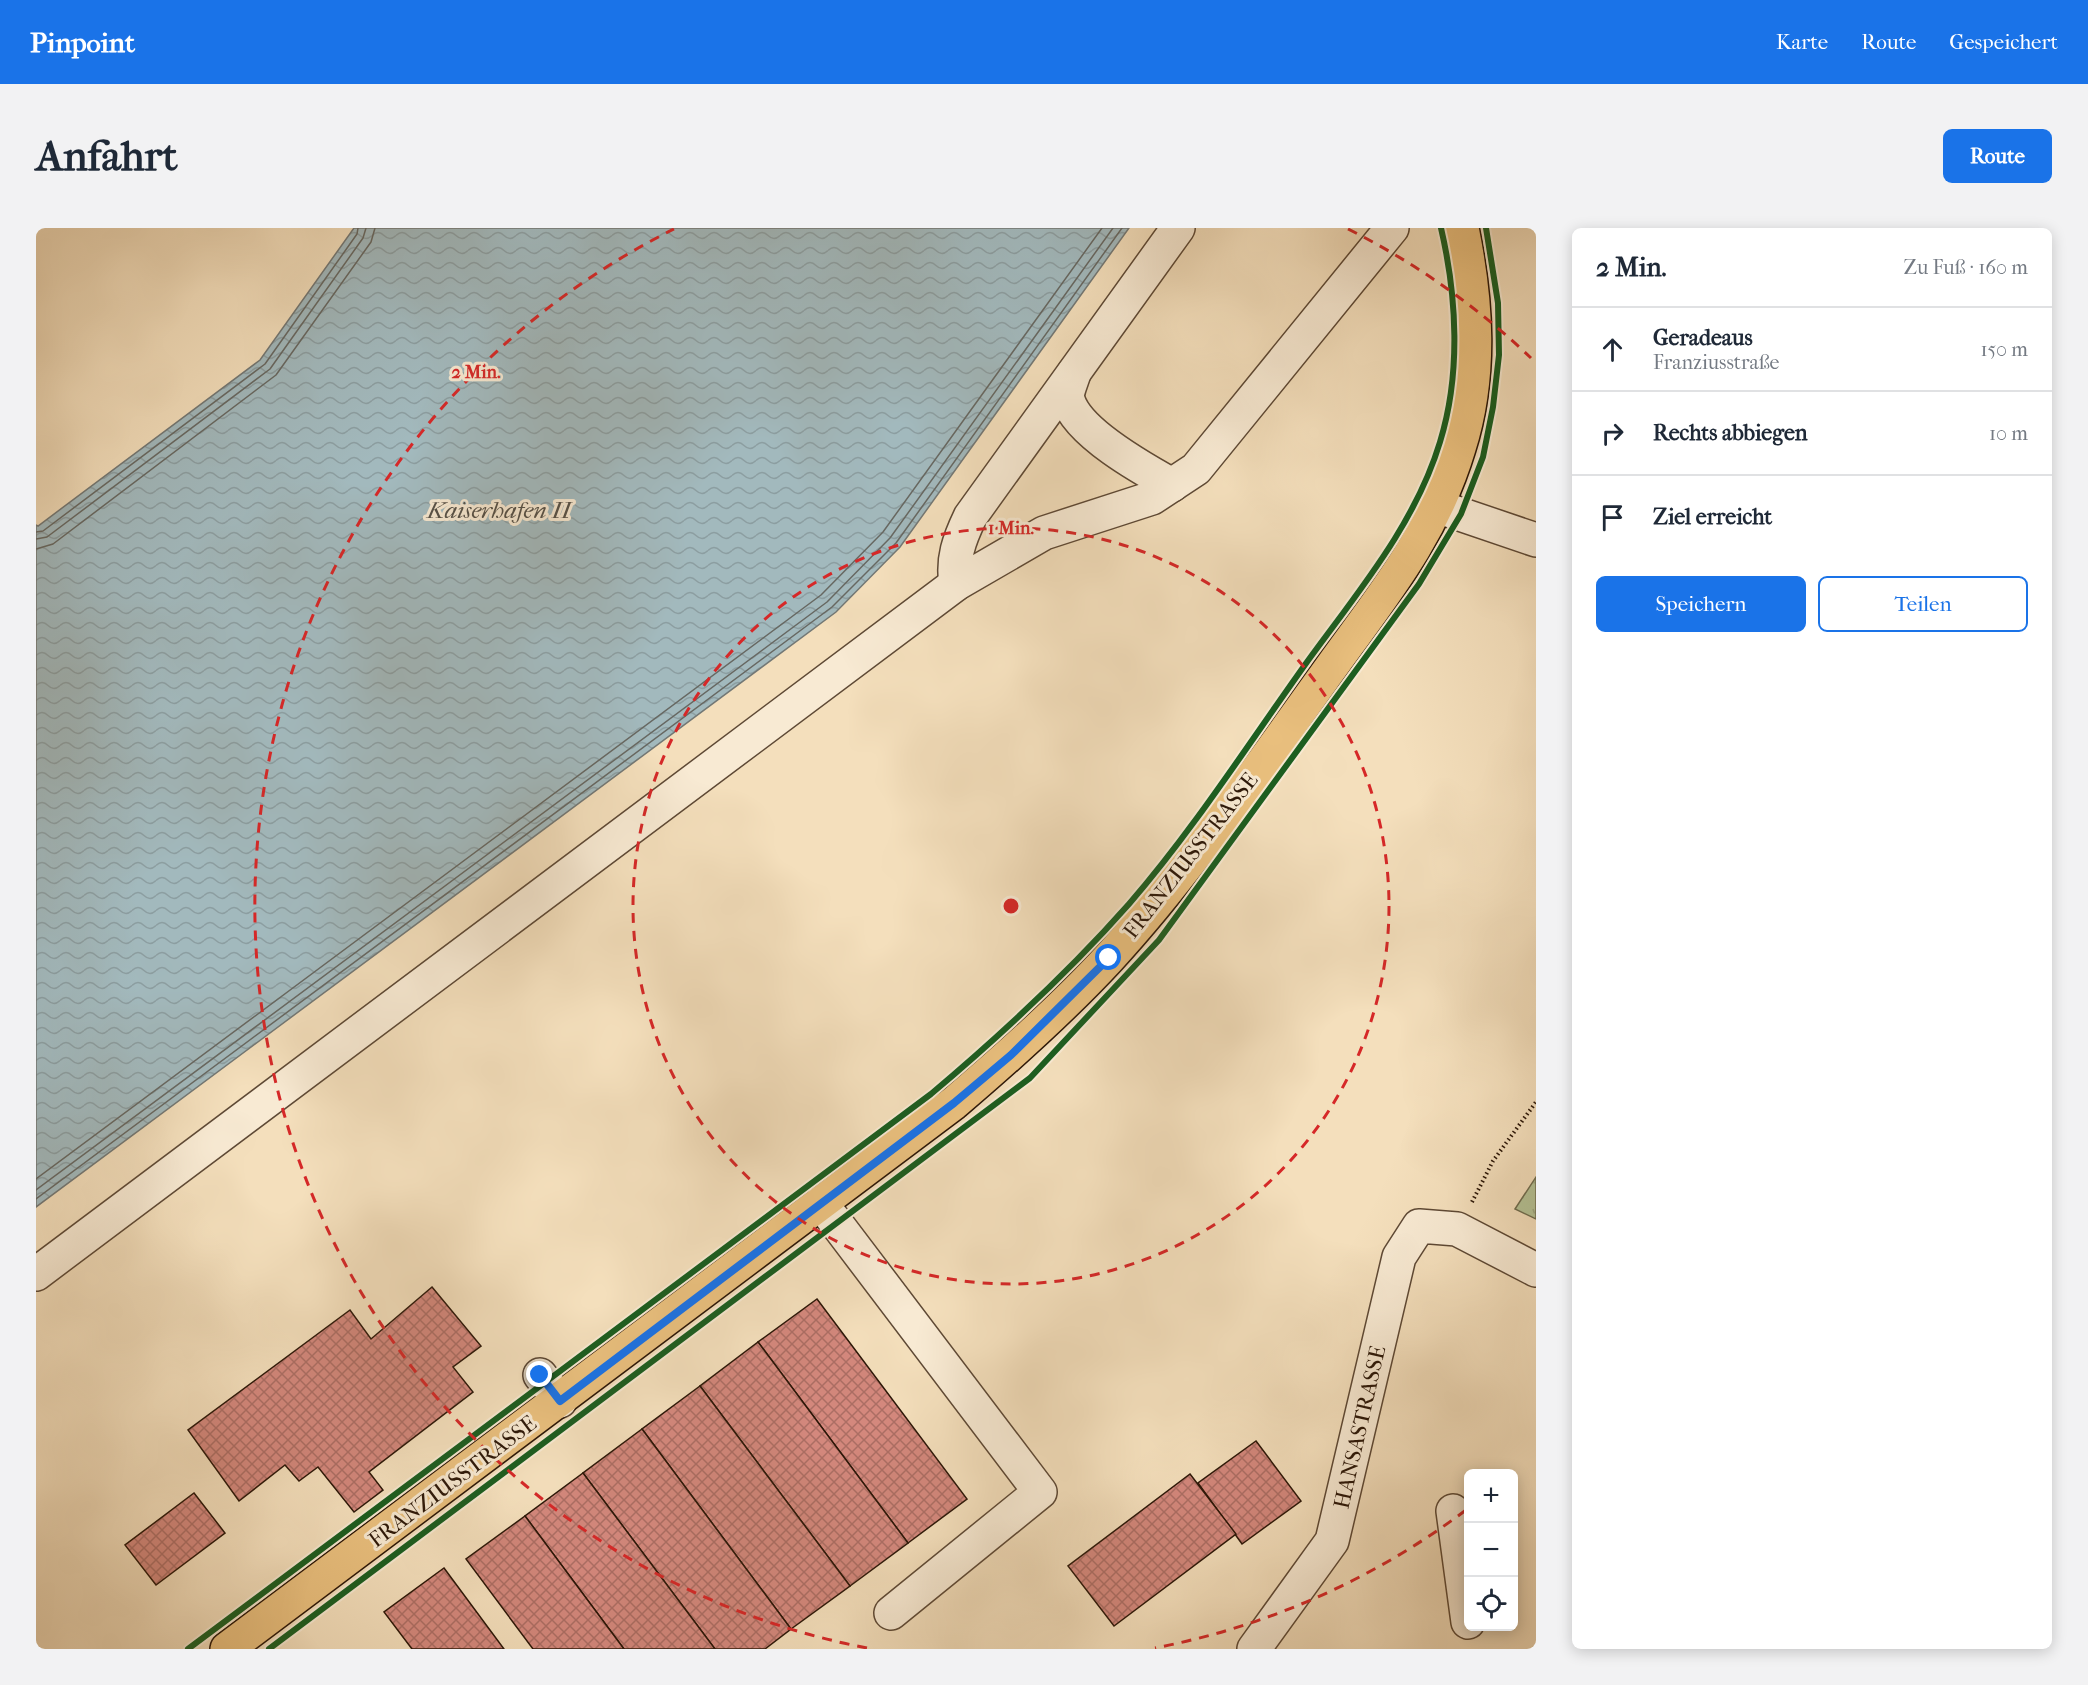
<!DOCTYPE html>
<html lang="de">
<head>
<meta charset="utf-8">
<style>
  body { margin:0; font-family:"IM FELL French Canon",serif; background:#f2f2f3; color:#1f2937 }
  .controls { position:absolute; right:18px; bottom:18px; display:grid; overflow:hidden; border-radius:9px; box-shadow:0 3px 15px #0003 }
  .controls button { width:54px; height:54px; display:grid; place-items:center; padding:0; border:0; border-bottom:2px solid #e0e1e3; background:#fff; color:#1f2937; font:30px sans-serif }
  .stop { position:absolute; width:18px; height:18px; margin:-14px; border:4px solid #1a73e8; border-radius:50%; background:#fff }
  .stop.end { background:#1a73e8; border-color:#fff; box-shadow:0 2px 6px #0008 }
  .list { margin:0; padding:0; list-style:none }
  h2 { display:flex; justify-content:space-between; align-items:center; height:78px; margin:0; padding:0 24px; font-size:26px }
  h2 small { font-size:20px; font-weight:400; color:#747a83 }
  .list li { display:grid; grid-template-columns:39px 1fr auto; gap:18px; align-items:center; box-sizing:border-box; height:84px; padding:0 24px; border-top:2px solid #e0e1e3 }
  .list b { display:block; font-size:22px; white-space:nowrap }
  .list p { margin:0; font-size:20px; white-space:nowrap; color:#747a83 }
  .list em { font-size:20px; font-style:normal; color:#747a83 }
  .actions { display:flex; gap:12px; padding:18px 24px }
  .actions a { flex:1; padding:14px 0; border:2px solid #1a73e8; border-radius:9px; text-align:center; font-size:21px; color:#1a73e8 }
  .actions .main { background:#1a73e8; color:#fff }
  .icon { flex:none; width:33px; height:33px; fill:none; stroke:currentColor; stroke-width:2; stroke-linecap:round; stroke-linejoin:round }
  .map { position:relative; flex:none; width:1500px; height:1421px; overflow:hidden; border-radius:9px }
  header { display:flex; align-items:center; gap:36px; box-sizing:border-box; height:84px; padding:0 30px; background:#1a73e8; color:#fff }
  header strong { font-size:28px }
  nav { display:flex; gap:33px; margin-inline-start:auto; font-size:21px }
  .intro { display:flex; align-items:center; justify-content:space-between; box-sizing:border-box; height:144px; padding:0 36px }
  h1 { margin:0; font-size:42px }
  .button { padding:15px 27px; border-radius:9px; background:#1a73e8; color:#fff; font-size:21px; font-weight:700 }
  main { display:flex; gap:36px; padding:0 36px }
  aside { flex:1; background:#fff; border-radius:9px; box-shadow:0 3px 15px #0003 }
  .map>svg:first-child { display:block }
  .grass { fill:url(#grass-tufts); stroke:#706d4f; stroke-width:1.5 }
  .water { fill:url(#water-waves); stroke:#737875; stroke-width:1.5 }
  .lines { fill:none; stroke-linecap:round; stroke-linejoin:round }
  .shore { stroke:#676862; stroke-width:1.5 }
  .building { fill:url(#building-cross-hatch); stroke:#2c1708; stroke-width:1.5 }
  .minor-casing { stroke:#5e4935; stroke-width:36 }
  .major-casing { stroke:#2c1708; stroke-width:36 }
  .path { stroke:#2c1708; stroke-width:4; stroke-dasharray:1.5 3; stroke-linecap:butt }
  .minor { stroke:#f8ead3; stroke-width:33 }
  .major { stroke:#eac07e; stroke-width:33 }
  .cycleway-casing { stroke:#f8ead3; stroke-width:10 }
  .cycleway { stroke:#1b5e20; stroke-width:6 }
  .route { stroke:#1a73e8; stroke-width:8 }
  .ring { fill:none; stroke:#d62828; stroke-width:3; stroke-dasharray:10 8 }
  .labels { text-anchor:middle; stroke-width:6; stroke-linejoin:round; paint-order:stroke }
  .street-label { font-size:22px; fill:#2c1708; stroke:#f8ead3 }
  .water-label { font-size:24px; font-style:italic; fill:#555047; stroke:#f8ead3 }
  .centre { fill:#d62828; stroke:#f8ead3; stroke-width:3 }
  .ring-label { font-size:18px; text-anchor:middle; font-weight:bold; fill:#d62828; stroke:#f8ead3; stroke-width:6; stroke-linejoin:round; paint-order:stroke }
</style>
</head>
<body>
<header>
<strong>Pinpoint</strong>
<nav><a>Karte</a><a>Route</a><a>Gespeichert</a></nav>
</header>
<div class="intro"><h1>Anfahrt</h1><a class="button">Route</a></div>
<main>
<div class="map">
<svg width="1500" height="1421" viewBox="0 0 1500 1421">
  <defs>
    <pattern id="grass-tufts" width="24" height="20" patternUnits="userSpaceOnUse" patternTransform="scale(1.5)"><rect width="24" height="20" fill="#b5c396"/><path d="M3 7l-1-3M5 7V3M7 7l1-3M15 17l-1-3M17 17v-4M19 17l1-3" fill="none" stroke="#9ca780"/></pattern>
    <pattern id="water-waves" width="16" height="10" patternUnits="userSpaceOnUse" patternTransform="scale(1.5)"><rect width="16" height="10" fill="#a2b9bd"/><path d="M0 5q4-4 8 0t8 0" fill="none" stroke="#8c9ea1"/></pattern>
    <pattern id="building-cross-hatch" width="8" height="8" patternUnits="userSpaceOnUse" patternTransform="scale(1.5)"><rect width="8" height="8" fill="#d4887d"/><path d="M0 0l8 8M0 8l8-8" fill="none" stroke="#ac6e64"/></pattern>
  </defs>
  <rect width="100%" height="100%" fill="#f4dfbc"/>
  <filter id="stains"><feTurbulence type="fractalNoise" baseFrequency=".00333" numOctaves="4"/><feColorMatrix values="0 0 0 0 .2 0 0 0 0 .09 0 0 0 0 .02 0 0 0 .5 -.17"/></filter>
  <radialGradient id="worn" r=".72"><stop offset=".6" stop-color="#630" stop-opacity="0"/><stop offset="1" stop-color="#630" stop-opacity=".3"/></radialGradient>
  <polygon class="grass" points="1500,949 1500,991 1479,981"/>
  <polygon class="water" points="318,0 1093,0 864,319 800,384 0,979 0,297 2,298 224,132"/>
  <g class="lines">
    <g class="shore">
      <polyline points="0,304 7,303 229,136 321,6 322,0"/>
      <polyline points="0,311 11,309 234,141 327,10 330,0"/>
      <polyline points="0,321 17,316 240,147 335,14 339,0"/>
      <polyline points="0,951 785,367 847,304 1066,0"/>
      <polyline points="0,962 791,374 854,310 1077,0"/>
      <polyline points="0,971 796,379 860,315 1086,0"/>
    </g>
  </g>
  <g class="building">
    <polygon points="396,1059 445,1118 417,1139 437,1164 333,1244 347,1262 318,1284 282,1239 263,1253 249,1237 203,1273 152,1202 314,1082 335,1111"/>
    <polygon points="781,1071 931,1271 872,1315 722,1114"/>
    <polygon points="722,1114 872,1315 814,1358 664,1158"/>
    <polygon points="664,1158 814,1358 755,1401 606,1201"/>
    <polygon points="606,1201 755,1401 729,1421 679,1421 547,1245"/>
    <polygon points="1220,1213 1265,1273 1206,1316 1162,1255"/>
    <polygon points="547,1245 679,1421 588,1421 489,1288"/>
    <polygon points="1154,1246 1200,1306 1078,1398 1032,1338"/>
    <polygon points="158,1265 189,1305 120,1357 89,1317"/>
    <polygon points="489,1288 588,1421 497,1421 430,1331"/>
    <polygon points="408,1340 468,1421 376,1421 348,1384"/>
  </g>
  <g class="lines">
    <g class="minor-casing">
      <g id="minor">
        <path d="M1038 145C1036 153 1030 164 1032 172 1042 205 1107 241 1136 257"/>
        <polyline points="1403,279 1500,312"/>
        <path d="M920 356C916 331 923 312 934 289L1142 0"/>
        <polyline points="785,975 1004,1264 855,1385"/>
        <polyline points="0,1046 920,356 1008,305 1116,270 1160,241 1356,0"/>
        <polyline points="504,1147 524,1173"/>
        <polyline points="1417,1283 1432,1394"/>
        <polyline points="1218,1421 1296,1313 1363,1029 1383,998 1421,1001 1500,1042"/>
      </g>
    </g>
    <g class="major-casing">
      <path id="major" d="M191 1421 918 875C972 829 1025 782 1073 730 1152 644 1218 546 1286 452 1341 374 1395 313 1423 220 1446 148 1441 73 1426 0"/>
    </g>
    <polyline class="path" points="1436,974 1457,933 1500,874"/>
    <use href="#minor" class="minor"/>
    <use href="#major" class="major"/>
    <g class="cycleway-casing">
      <g id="cycleway">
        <path d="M152 1421 895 866C965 807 1032 745 1093 676 1158 601 1213 515 1271 434 1321 365 1379 297 1404 214 1425 146 1421 69 1405 0"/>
        <polyline points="233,1421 994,850 1123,712 1383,356 1425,286 1447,229 1457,179 1463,127 1462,75 1450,0"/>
      </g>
    </g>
    <use href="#cycleway" class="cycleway"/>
  </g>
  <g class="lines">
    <polyline class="route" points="504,1147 524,1173 918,875 975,827 1073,730"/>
  </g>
  <g class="ring">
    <circle cx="975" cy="678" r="378"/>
    <path d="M1430 1282A756 756 0 0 1 1119 1420M831 1420A756 756 0 0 1 638 1M1312 1A756 756 0 0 1 1495 130"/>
  </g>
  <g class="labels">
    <g class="street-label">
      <text transform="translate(1154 627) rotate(-52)" y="8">FRANZIUSSTRASSE</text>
      <text transform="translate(1323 1199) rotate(-77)" y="8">HANSASTRASSE</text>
      <text transform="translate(416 1253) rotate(-37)" y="8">FRANZIUSSTRASSE</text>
    </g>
    <g class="water-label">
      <text x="463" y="290">Kaiserhafen II</text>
    </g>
  </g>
  <circle cx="975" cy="678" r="9" class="centre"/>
  <g class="ring-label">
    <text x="440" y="150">2 Min.</text>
    <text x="975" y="306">1 Min.</text>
  </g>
  <rect width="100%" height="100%" filter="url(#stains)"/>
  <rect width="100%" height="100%" fill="url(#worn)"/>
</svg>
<div class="controls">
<button>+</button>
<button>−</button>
<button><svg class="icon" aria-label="locate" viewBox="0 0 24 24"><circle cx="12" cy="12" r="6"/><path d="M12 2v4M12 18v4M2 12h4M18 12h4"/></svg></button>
</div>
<div class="stop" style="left:1073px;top:730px"></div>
<div class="stop end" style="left:504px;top:1147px"></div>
</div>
<aside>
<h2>2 Min.<small>Zu Fuß · 160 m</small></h2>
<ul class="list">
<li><svg class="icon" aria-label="ahead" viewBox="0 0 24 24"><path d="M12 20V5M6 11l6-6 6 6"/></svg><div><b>Geradeaus</b><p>Franziusstraße</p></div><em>150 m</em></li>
<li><svg class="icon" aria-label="right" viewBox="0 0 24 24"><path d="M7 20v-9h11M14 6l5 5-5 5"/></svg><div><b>Rechts abbiegen</b></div><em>10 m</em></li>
<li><svg class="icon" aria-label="arrive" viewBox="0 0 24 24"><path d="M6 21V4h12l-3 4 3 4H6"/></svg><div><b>Ziel erreicht</b></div></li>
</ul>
<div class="actions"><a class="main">Speichern</a><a>Teilen</a></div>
</aside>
</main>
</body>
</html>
